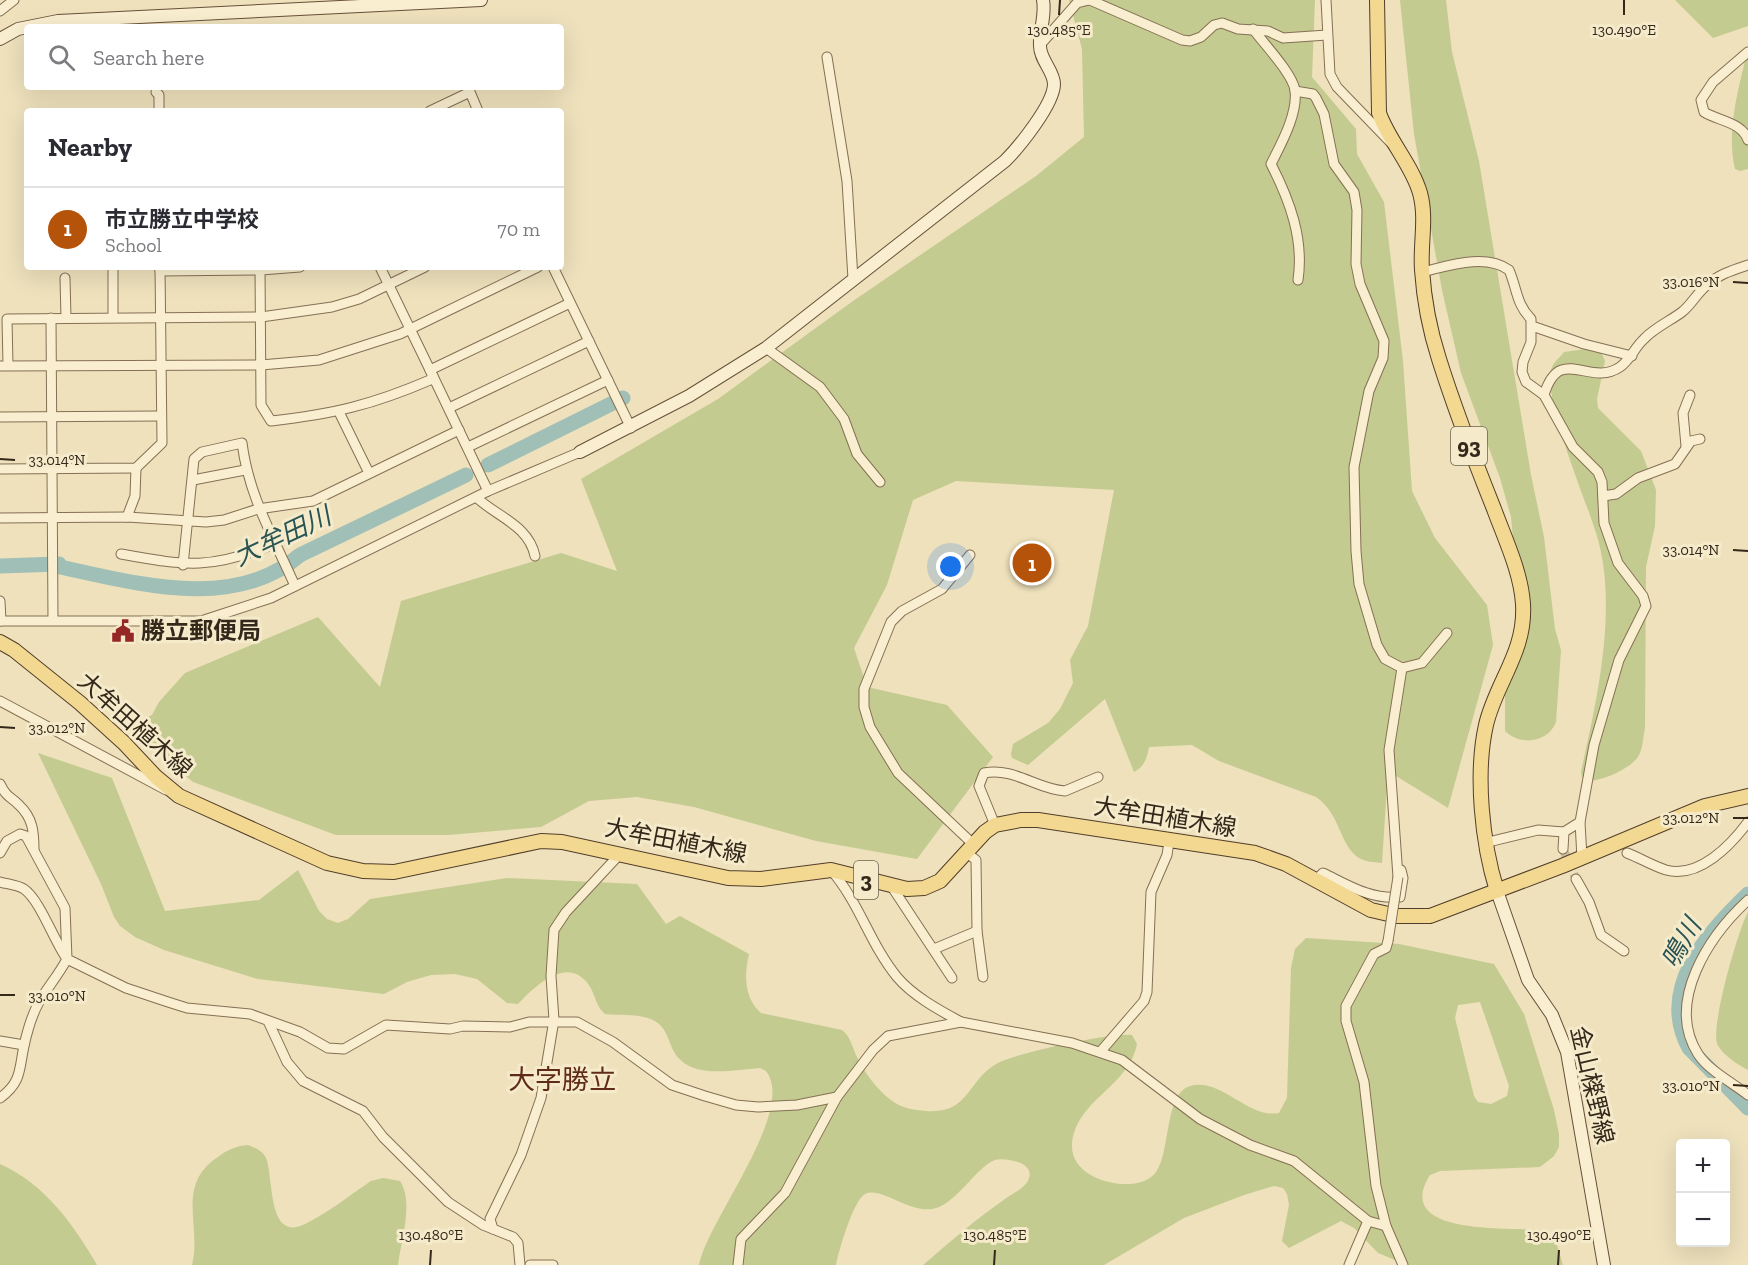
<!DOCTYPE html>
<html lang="en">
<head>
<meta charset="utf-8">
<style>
  body { margin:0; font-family:"Zilla Slab","Noto Sans JP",serif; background:#f2f2f3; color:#2b2b33 }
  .controls { position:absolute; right:18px; bottom:18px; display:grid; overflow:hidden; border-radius:6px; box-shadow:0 6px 24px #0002 }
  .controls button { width:54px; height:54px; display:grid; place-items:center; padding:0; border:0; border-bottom:2px solid #e1e1e2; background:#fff; color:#2b2b33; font:30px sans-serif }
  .you { position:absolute; left:951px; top:567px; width:21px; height:21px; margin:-15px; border:4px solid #fff; border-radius:50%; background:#1a73e8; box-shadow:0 0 0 9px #1a73e833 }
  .badge { display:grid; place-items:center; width:39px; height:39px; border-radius:50%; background:#b45309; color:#fff; font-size:20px; font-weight:700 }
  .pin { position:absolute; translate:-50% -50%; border:3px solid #fff; box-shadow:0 2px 6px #0006 }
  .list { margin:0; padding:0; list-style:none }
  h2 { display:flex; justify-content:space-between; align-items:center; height:78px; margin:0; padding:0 24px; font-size:26px }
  h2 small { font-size:20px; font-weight:400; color:#7c7c81 }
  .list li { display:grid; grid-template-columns:39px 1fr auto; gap:18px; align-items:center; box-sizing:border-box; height:84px; padding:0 24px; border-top:2px solid #e1e1e2 }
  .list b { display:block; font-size:22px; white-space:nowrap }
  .list p { margin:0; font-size:20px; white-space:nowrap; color:#7c7c81 }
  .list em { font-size:20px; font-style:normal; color:#7c7c81 }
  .icon { flex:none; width:33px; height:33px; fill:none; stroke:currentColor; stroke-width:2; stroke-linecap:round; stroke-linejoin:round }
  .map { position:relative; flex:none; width:1748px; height:1265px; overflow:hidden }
  .search { position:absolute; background:#fff; box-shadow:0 6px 24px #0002; left:24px; top:24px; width:540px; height:66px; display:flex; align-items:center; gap:15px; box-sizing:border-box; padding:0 21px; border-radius:6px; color:#7c7c81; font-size:22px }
  .panel { position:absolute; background:#fff; box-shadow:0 6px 24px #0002; left:24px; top:108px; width:540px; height:162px; border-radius:6px }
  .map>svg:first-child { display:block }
  .green { fill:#c3cb90; fill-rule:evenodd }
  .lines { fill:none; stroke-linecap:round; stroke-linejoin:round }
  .river { stroke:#a0bfb7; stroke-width:15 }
  .street-tunnel { stroke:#c9bc9c; stroke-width:9; stroke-dasharray:9 4.5; stroke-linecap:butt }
  .street-casing { stroke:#857055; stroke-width:11 }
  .secondary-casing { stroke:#675139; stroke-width:14 }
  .primary-casing { stroke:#523e2a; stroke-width:16 }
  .street { stroke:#f9eecf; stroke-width:9 }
  .secondary { stroke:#f9eecf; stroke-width:12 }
  .primary { stroke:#f3d891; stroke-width:14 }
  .street-bridge-casing { stroke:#857055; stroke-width:11; stroke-linecap:butt }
  .street-bridge { stroke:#f9eecf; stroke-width:9 }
  .ticks { fill:none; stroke:#34281b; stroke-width:2 }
  .labels { text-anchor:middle; stroke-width:6; stroke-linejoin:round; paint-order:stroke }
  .shield { fill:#f5ebcb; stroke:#6e6250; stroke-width:1.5 }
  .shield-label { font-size:22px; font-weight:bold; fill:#34281b }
  .poi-label { font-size:24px; font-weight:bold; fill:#34281b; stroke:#f5ebcb; text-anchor:start }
  .street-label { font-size:24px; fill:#34281b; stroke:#f5ebcb }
  .water-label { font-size:26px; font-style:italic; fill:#295453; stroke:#f5ebcb }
  .quarter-label { font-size:27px; fill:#612b19; stroke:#f5ebcb }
  .ticks-label { font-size:15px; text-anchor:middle; fill:#34281b; stroke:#f5ebcb; stroke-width:6; stroke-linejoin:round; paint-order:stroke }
</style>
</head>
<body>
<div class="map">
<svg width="1748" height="1265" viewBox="0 0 1748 1265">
  <rect width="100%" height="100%" fill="#eee1bc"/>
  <g class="green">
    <path d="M1069 0H1315L1312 77 1356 129 1357 154 1384 202 1403 361 1412 491 1435 538 1487 605 1493 645 1448 808 1388 771 1382 863C1375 862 1365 862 1359 858 1339 845 1341 814 1316 797L1219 761 1192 745 1149 747C1147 758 1145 766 1134 772L1105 699 1028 765 1012 758 1011 754 1013 744 1048 723 1060 709 1073 683 1070 660 1088 626 1114 490 956 481 913 500 887 585 854 648 867 687 947 705 993 757 917 859 816 841 694 807 637 797 589 801 541 827 448 835H336L193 782 155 749 133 724 152 715 159 702 185 673 318 617 380 687 401 601 561 553 617 571 581 479 718 399 853 301 1036 176 1084 137 1082 49Z"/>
    <path d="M1400 0H1446L1452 52 1479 161 1531 475 1544 537 1555 629 1561 650 1556 722C1548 743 1520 746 1505 731V676L1515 636V560L1511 517 1500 478 1461 373 1442 290 1414 134Z"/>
    <polygon points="1675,0 1748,0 1748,26 1713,38"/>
    <path d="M1748 48V169L1740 171 1735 169C1726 129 1739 88 1748 48Z"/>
    <path d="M1592 348 1600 350 1605 361 1597 399 1598 408 1641 451 1656 490 1655 526 1646 567 1645 728C1643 737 1643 749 1638 757 1629 769 1604 780 1590 781L1582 777 1581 772C1597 700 1619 604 1596 533 1587 502 1540 393 1552 367 1554 362 1560 357 1564 352Z"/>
    <path d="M38 753 112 778 165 911 259 900 298 870 319 911 327 919 338 923 348 919 370 899 507 878 637 884 666 924 680 916 749 954C744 975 744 998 761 1013L842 1030C851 1037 852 1047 857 1057 864 1072 878 1091 891 1100 901 1108 913 1110 926 1111 971 1114 966 1080 998 1063 1016 1053 1113 1032 1132 1035L1137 1044C1129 1087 1075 1100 1072 1145 1070 1183 1140 1196 1156 1172 1171 1152 1164 1094 1190 1086 1221 1077 1248 1119 1279 1113L1287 1098 1291 968 1295 949 1306 938 1399 944 1494 964 1524 1014 1554 1110 1559 1134V1147L1554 1156 1540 1167 1440 1171 1430 1175C1391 1237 1512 1227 1544 1230 1557 1236 1559 1252 1563 1265H1407L1378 1253 1354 1228 1341 1221 1289 1248 1282 1241 1289 1205 1287 1194 1283 1188 1274 1186 1244 1195 1184 1218 1104 1265H923C950 1242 976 1219 1005 1199 1012 1194 1027 1187 1029 1178 1032 1170 1025 1164 1018 1162 1012 1160 1001 1158 995 1160 977 1167 961 1197 939 1207 913 1218 882 1185 865 1194 853 1201 839 1250 836 1265H699C707 1221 797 1111 766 1071L760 1068C730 1070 687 1081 672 1048 668 1038 665 1027 655 1021 640 1013 621 1016 605 1014 596 1007 595 994 589 985 567 954 534 987 518 1004L507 1003 477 979 455 974 431 975 407 982 384 994 258 979 164 950 135 937 120 926 114 917 101 884ZM1480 1002 1509 1086 1507 1096 1491 1104 1478 1102 1474 1096 1455 1018 1458 1005Z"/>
    <path d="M1748 912V1070C1738 1065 1720 1053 1717 1043 1711 1025 1738 930 1748 912Z"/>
    <path d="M248 1145C255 1148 262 1150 266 1158 274 1177 267 1243 305 1224 328 1213 350 1195 371 1181L383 1178 400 1181C414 1202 401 1241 398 1265H192C202 1227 175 1185 218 1157 227 1150 236 1146 248 1145Z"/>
    <path d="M0 1164C45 1184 73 1224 97 1265H0Z"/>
  </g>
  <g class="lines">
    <g class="river">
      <polyline points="488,465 623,398"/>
      <path d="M0 566 59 564 60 567C136 583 234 612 300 555L466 475"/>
      <path d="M1748 894C1707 933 1657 989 1689 1048L1748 1108"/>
    </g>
    <polyline class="street-tunnel" points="1563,849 1576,879"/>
    <g class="street-casing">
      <g id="street">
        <polyline points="1090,0 1182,40 1190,41 1201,37 1214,25 1222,23 1238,29 1268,31 1283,38 1327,35"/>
        <polyline points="1326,0 1330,74 1337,87 1392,144"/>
        <polyline points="0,11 14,0"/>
        <path d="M1253 29C1264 44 1292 73 1295 90 1298 114 1281 144 1271 164 1290 201 1304 239 1298 280"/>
        <polyline points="1040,45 1077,3 1089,0"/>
        <path d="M1748 52 1713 82 1701 100 1704 112C1718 121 1742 122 1748 140"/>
        <polyline points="827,57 847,181 853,279"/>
        <polyline points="1295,91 1313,94 1316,98 1324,114 1334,164 1354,192 1357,210 1356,264 1360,284 1384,341 1383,358 1369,391 1354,467 1356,551 1359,584 1377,645 1385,659 1402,668 1422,663 1447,633"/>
        <polyline points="156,92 159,95 159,111"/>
        <polyline points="430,111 470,92 478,111"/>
        <polyline points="113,267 113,317"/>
        <path d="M260 267 261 405 271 421C333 414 372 405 430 380L433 376"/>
        <polyline points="380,267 430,370"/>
        <polyline points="553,267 631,428"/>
        <polyline points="160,271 261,270 300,267"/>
        <path d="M1422 272C1448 266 1485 253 1509 270 1517 288 1516 304 1531 319V342L1523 362 1522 372 1526 382 1544 395 1573 447 1598 472 1602 482 1604 523 1618 563 1643 596 1646 606 1619 660 1594 745 1580 822 1582 858"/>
        <polyline points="65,278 66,318"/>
        <polyline points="51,318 53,620"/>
        <polyline points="1532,326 1584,344 1632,356"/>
        <polyline points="766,348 820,387 844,419 857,454 880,482"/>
        <polyline points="8,365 7,319 261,317 332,307 359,299 425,267"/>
        <polyline points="0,366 261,365 319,360 400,334 538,267"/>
        <path d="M1544 395C1560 343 1589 388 1620 367 1630 360 1635 347 1644 339 1654 328 1670 321 1682 312 1691 305 1697 293 1707 285 1719 274 1733 270 1748 265"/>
        <polyline points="449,408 589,341"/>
        <polyline points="339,412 369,473"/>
        <polyline points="0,417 161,416"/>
        <polyline points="1686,446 1683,413 1690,395"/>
        <polyline points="468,447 608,380"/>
        <polyline points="0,469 136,468 162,443 160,267"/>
        <polyline points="193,480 245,470"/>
        <polyline points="488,491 430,370 570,303"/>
        <polyline points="1603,496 1616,494 1638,478 1675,464 1691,441 1700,439"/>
        <path d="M477 498C498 517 529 526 535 556"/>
        <polyline points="127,517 135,496 136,468"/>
        <polyline points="0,518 127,517 206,522 224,520 258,509 313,501 459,430"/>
        <path d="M121 554C187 566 212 570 276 543"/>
        <polyline points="970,555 942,589 902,611 891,622 864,689 864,707 870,727 898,773 973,844"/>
        <path d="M183 565 194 459 202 452 242 443C249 497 273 536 295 586"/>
        <polyline points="0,601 1,621"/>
        <polyline points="0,621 201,621 271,598 488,491 580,452"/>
        <polyline points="0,701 166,790"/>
        <path d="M0 784C7 798 10 796 19 805 33 818 34 832 34 850"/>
        <path d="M995 825 979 786 984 773C1014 767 1036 789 1065 791L1098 777"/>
        <polyline points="1484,843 1538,830 1564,832"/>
        <polyline points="1563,849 1564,832 1580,822"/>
        <polyline points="0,853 7,841 20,834 26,836 65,908 67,959 126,988 168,1002 187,1008 250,1014 300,1032 328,1048 344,1049 386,1025 450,1029 463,1026 510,1027 529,1022 577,1022 613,1042 672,1085 705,1096 736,1105 758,1107 797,1105 837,1097"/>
        <polyline points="967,853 976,860 977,931 983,977"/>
        <path d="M1627 853C1640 858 1653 866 1666 870 1699 879 1731 845 1748 822"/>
        <path d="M831 870C859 902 870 944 897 977 913 996 939 1010 961 1022"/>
        <polyline points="1398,877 1389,750 1402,668"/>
        <polyline points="1576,879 1589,902 1601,935 1624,951"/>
        <path d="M1315 881 1323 873C1348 885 1371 900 1400 897L1403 878 1401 870"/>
        <path d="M0 882C7 884 18 885 24 889 40 900 54 941 67 959 59 974 48 987 39 1002 32 1015 27 1032 24 1046 19 1069 22 1082 0 1098"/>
        <polyline points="892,887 952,978"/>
        <path d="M1748 900C1709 936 1665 1002 1698 1054 1709 1071 1733 1083 1748 1095"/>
        <polyline points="1388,941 1386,948 1374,954 1346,1006 1346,1021 1364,1082 1376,1186 1386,1226 1403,1265"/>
        <polyline points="934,949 977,931"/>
        <polyline points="268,1021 287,1062 303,1081 363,1111 383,1137 448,1202 483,1225 513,1237 518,1243 520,1265"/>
        <polyline points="0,1041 24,1045"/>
        <polyline points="1101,1051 1144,1001 1147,992 1151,892 1167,855 1169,842"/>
        <polyline points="493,1229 490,1219 521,1155 541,1098 554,1020 551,976 554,930 566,912 619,855"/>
        <polyline points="530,1265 553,1265"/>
        <polyline points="738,1265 741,1239 785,1193 837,1097 873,1050 888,1036 961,1022 1072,1043 1122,1060 1200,1119 1250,1145 1294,1161 1368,1221 1386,1226"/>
        <polyline points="1349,1265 1368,1221"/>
      </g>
    </g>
    <g class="secondary-casing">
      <g id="secondary">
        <polyline points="0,39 18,29 58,21 481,0"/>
        <path d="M580 452 689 396 766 348 1005 161C1019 147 1054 104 1054 84 1054 71 1040 60 1040 46 1039 30 1046 16 1043 0"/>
        <polyline points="1497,891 1528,980 1552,1015 1567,1052 1604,1265"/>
      </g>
    </g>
    <g class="primary-casing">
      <g id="primary">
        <path d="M1377 0 1379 113C1389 141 1412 165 1420 193 1427 218 1420 245 1422 270 1424 300 1430 331 1439 359 1455 410 1474 459 1494 509 1505 539 1521 572 1523 604 1526 652 1496 682 1486 725 1475 774 1482 843 1497 891"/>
        <polyline points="0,642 14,650 80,703 124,743 156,777 179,796 327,863 363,871 394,872 541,841 562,842 728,878 761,879 831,870 907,889 924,888 940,881 985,832 995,825 1021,820 1038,820 1255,853 1286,864 1371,910 1397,916 1430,916 1562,866 1705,806 1748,796"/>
      </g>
    </g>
    <use href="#street" class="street"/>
    <use href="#secondary" class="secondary"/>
    <use href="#primary" class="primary"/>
    <g class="street-bridge-casing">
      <polyline id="street-bridge" points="1388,941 1398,877"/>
    </g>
    <use href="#street-bridge" class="street-bridge"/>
  </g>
  <path class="ticks" d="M1059 15 1060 0M1624 15V0M1733 282 1748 283M0 459 15 460M1733 550 1748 551M0 727 15 728M1733 818H1748M0 995H15M1733 1085 1748 1086M430 1265 431 1250M994 1265 995 1250M1558 1265 1559 1250"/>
  <defs>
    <g id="civic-bare" transform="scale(1.8)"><path d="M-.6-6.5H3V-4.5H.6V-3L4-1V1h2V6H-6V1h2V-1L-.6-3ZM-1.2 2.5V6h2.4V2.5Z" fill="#952825" stroke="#f5ebcb" stroke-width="2.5" paint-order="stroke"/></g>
  </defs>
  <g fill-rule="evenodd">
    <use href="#civic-bare" x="123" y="631"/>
  </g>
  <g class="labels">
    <g class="shield">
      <rect x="1451" y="427" width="36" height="38" rx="4.5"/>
      <rect x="854" y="861" width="24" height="38" rx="4.5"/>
    </g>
    <g class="shield-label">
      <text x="1469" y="454">93</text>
      <text x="866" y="888">3</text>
    </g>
    <g class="poi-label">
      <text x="141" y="639">勝立郵便局</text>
    </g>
    <g class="street-label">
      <text transform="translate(135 725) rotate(42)" y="8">大牟田植木線</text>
      <text transform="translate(1165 817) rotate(9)" y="8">大牟田植木線</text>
      <text transform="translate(676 841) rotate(11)" y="8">大牟田植木線</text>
      <text transform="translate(1592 1085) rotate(77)" y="8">金山檪野線</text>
    </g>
    <g class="water-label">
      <text transform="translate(282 536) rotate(-25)" y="9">大牟田川</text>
      <text transform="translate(1681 943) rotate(-60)" y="9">鳴川</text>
    </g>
    <g class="quarter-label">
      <text x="562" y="1089">大字勝立</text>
    </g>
  </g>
  <g class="ticks-label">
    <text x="1059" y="35">130.485°E</text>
    <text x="1624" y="35">130.490°E</text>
    <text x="1691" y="287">33.016°N</text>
    <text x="57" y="465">33.014°N</text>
    <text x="1691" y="555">33.014°N</text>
    <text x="57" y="733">33.012°N</text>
    <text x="1691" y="823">33.012°N</text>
    <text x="57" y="1001">33.010°N</text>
    <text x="1691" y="1091">33.010°N</text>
    <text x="431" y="1240">130.480°E</text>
    <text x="995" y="1240">130.485°E</text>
    <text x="1559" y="1240">130.490°E</text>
  </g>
</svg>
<div class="controls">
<button>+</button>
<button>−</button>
</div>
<div class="you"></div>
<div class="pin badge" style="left:1032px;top:563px">1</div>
<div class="search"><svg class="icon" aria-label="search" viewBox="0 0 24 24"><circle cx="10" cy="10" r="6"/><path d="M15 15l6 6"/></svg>Search here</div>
<section class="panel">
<h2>Nearby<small></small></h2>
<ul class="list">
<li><span class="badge">1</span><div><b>市立勝立中学校</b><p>School</p></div><em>70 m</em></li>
</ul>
</section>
</div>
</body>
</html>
